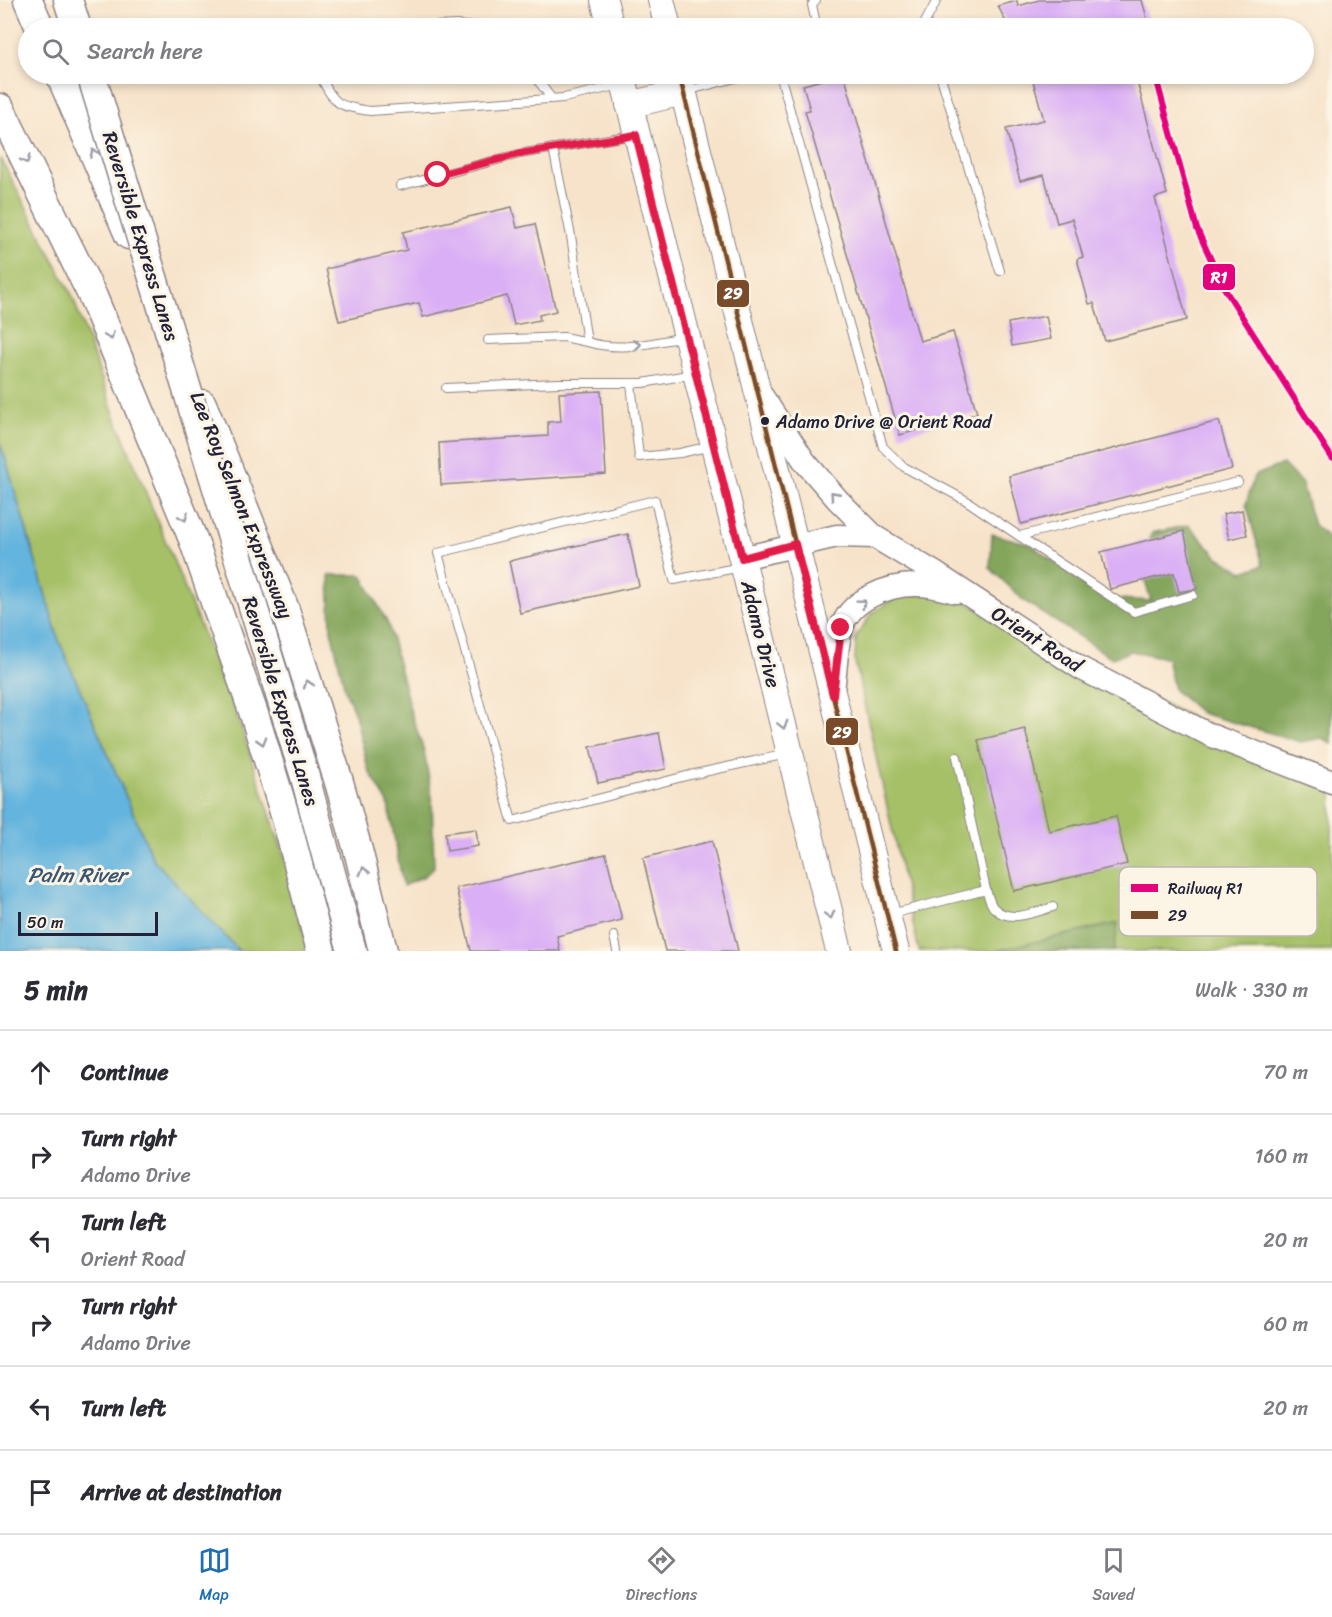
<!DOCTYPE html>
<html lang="en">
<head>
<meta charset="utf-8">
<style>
  body { margin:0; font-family:Sriracha,sans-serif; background:#f2f2f3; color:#2b2b33 }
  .scale { position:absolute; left:18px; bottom:15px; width:140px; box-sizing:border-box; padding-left:6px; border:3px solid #22223b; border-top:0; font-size:16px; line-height:21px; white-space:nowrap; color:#22223b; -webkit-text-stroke:4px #fcf5e5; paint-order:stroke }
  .stop { position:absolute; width:18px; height:18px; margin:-14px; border:4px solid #e11d48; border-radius:50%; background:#fff }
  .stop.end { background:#e11d48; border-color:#fff; box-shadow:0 2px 6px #0008 }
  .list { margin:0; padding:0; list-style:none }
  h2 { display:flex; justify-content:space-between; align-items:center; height:78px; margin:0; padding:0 24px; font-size:26px }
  h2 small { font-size:20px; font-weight:400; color:#7c7c81 }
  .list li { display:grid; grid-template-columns:39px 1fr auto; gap:18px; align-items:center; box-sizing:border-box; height:84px; padding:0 24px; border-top:2px solid #e1e1e2 }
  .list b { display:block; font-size:22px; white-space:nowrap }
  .list p { margin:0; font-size:20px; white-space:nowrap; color:#7c7c81 }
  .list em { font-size:20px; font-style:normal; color:#7c7c81 }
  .icon { flex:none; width:33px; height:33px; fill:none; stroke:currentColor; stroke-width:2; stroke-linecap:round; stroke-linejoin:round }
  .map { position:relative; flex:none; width:1332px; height:951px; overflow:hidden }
  .search { position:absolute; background:#fff; box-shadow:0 3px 9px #0003; left:18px; right:18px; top:18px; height:66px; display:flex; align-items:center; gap:15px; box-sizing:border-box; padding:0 21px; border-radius:33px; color:#7c7c81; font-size:22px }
  .sheet { height:582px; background:#fff }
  nav { display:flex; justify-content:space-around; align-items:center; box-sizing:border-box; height:84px; border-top:2px solid #e1e1e2; background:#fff; font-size:16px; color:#7c7c81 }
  nav a { display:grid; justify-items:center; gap:3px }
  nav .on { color:#1f6fb2 }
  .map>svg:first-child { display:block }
  .green { fill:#a6c067; stroke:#647151; stroke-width:1.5 }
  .forest { fill:#84a65c; stroke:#53644c; stroke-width:1.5 }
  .water { fill:#63b4de; stroke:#426b8c; stroke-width:1.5 }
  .building { fill:#daaff6 }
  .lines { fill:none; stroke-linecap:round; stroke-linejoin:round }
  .lane-casing { stroke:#8c8282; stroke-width:10 }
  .secondary-casing { stroke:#8c8282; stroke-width:25 }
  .primary-casing { stroke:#8c8282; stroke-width:28 }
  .highway-casing { stroke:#8c8282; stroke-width:31 }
  .lane { stroke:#fff; stroke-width:8 }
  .secondary { stroke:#fff; stroke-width:22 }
  .primary { stroke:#fff; stroke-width:26 }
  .highway { stroke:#fff; stroke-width:28 }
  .highway-bridge-casing { stroke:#8c8282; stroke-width:31; stroke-linecap:butt }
  .highway-bridge { stroke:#fff; stroke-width:28 }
  .bus-1-casing { stroke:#fcf5e5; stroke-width:9 }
  .bus-1 { stroke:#7a4b2a; stroke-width:4.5 }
  .rail-1-casing { stroke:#fcf5e5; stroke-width:10 }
  .rail-1 { stroke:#e5007d; stroke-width:6 }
  .oneway { stroke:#9c9ca7 }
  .route { stroke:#e11d48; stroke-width:8 }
  .bus-dot { fill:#22223b; stroke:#fcf5e5; stroke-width:2 }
  .labels { text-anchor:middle; stroke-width:6; stroke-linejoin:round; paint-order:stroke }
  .bus-label { font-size:18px; fill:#22223b; stroke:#fcf5e5; text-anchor:start }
  .street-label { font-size:20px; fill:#22223b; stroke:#fcf5e5 }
  .water-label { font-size:21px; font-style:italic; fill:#395574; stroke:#fcf5e5 }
  .key { fill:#fcf5e5; stroke:#bbb6b2; stroke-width:1.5 }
  .key-label { font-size:16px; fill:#22223b }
  .line-badge { stroke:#fcf5e5; stroke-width:2 }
  .badge-label { font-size:16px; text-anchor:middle; font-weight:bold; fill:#fff }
</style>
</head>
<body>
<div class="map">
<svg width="1332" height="951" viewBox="0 0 1332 951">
  <rect width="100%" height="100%" fill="#fcf5e5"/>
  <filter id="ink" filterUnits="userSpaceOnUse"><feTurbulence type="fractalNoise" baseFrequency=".0167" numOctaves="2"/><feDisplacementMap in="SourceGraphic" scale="12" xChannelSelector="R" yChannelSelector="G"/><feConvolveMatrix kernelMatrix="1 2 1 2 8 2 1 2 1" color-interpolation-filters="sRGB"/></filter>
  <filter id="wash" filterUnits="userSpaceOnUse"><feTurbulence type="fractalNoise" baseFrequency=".008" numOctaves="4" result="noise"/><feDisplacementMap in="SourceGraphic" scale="24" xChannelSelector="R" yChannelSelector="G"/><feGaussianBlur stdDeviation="1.35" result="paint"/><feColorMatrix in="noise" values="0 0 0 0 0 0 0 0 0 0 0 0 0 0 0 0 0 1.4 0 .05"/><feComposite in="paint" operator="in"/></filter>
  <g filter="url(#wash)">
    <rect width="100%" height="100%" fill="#f7e3ca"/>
    <g class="green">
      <polygon points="0,157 72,295 114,414 241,727 291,877 308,951 239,951 153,859 59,641 4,454 0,445"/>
      <polygon points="944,591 1332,789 1332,951 919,951 855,662 856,637 872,613 897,597"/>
    </g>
    <g class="forest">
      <polygon points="1283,464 1302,484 1314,525 1332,541 1332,744 1322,738 1301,742 1201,713 1174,690 1167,658 1131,651 1112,658 1024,601 990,568 992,534 1030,544 1102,598 1151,601 1139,560 1152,533 1189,525 1218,557 1243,572 1263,565 1246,504 1254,476"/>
      <polygon points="329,575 362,575 388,624 411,713 424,751 432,797 434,867 424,876 403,886 388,803 368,769 355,714 345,690 331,630"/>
      <polygon points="1118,923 1114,951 994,951"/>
    </g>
    <polygon class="water" points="0,445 4,454 59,641 153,859 239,951 0,951"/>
    <g id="blocks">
      <g class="building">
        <polygon points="1039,0 1142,0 1148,22 1124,28 1009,28 998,6 1017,1 1018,6"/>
        <polygon points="844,74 920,341 953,332 977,413 900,435 805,111 810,110 803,85"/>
        <polygon points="1031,74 1135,74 1167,194 1155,198 1187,320 1105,341 1094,303 1089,304 1077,259 1083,257 1072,219 1057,223 1044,175 1020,181 1006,129 1044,120"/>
        <polygon points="512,207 517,228 535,224 556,311 539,315 540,320 514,325 507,296 423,317 419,303 339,321 326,269 407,250 403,232"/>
        <polygon points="1046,316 1051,339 1012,346 1008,323"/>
        <polygon points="601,391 606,474 441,485 439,443 548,436 548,422 561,421 559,393"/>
        <polygon points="1219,421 1232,469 1021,524 1009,476"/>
        <polygon points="1242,510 1247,535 1229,539 1223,514"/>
        <polygon points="1184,531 1197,589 1179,592 1174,573 1110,589 1101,552"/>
        <polygon points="628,534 639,586 520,613 509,561"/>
        <polygon points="1025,729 1049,831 1116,816 1127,864 1014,891 978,740"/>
        <polygon points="659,733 666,769 598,783 590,747"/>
        <polygon points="476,829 478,846 447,851 445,833"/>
        <polygon points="712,841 738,951 665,951 643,858"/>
        <polygon points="606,854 622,920 557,936 560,951 471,951 456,888"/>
      </g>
    </g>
  </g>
  <g filter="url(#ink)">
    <use href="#blocks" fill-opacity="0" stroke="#8c8282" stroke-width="1.5"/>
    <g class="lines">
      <g class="lane-casing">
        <g id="lane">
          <polyline points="816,0 812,5 817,28"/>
          <polyline points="392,28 457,25 482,28"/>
          <polyline points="922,28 937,0"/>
          <path d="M319 74C335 104 335 106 370 111L564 98 621 85"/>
          <polyline points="533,74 552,99"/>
          <polyline points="780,74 883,447 904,467 967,501 1019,536 1238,482"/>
          <polyline points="940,74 1000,271"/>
          <polyline points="686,91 751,74"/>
          <polyline points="400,186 519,154 633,135"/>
          <polyline points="488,340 564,337 587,342 571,236 553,148"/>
          <path d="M587 342C621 352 650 343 684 337"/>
          <polyline points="631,383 639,457 680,453 711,446"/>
          <polyline points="446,388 558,383 643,383 693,374"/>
          <polyline points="1019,536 1134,612 1193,595"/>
          <polyline points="741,567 674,580 655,500 438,553 512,821 690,775 787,754"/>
          <path d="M986 890C988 895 990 904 994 908 1009 924 1035 912 1053 907"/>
          <polyline points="891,914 986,890 957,757"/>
          <polyline points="614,936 617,951"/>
        </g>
      </g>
      <g class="secondary-casing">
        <g id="secondary">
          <polyline points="762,396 805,462 838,500 875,537"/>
          <polyline points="742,558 837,536 875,537 935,573 1082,669 1210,735 1332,782"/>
          <path d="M833 690C836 671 836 649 841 630 848 600 888 585 915 585 928 584 944 589 956 592"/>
        </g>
      </g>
      <g class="primary-casing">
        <g id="primary">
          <polyline points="604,0 611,28"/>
          <polyline points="661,0 668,28"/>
          <polyline points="622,74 839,951"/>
          <polyline points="679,74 896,951"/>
          <polyline points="629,105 683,92"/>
        </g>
      </g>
      <g class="highway-casing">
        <g id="highway">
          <polyline points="28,0 40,28"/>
          <polyline points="68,0 77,28"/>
          <polyline points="60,74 129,235"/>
          <polyline points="0,108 93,297 193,539 255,717 287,822 321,951"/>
          <polyline points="202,404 284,607 339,782 359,854 383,951"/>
        </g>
      </g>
      <use href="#lane" class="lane"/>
      <use href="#secondary" class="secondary"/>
      <use href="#primary" class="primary"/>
      <use href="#highway" class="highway"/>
      <g class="highway-bridge-casing">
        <polyline id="highway-bridge" points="91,74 305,777 352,951"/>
      </g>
      <use href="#highway-bridge" class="highway-bridge"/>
      <g class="bus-1-casing">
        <polyline id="bus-1" points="679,74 896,951"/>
      </g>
      <use href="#bus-1" class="bus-1"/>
      <g class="rail-1-casing">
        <polyline id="rail-1" points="1155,74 1197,229 1224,288 1332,458"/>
      </g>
      <use href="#rail-1" class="rail-1"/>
    </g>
    <defs><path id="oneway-chevron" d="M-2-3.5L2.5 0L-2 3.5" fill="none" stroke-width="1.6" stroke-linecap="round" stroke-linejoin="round" transform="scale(1.5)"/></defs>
    <g class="oneway">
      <use href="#oneway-chevron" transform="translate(94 153) rotate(-113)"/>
      <use href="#oneway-chevron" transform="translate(26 160) rotate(63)"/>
      <use href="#oneway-chevron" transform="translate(110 336) rotate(67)"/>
      <use href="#oneway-chevron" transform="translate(637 345) rotate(-9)"/>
      <use href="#oneway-chevron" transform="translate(834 495) rotate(-132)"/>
      <use href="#oneway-chevron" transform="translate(184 517) rotate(68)"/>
      <use href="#oneway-chevron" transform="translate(862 603) rotate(-37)"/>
      <use href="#oneway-chevron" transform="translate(308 684) rotate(-108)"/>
      <use href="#oneway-chevron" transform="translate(783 725) rotate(76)"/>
      <use href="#oneway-chevron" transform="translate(262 741) rotate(73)"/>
      <use href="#oneway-chevron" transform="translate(364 871) rotate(-104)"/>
      <use href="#oneway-chevron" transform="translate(830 915) rotate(76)"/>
    </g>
  </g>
  <g class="lines" filter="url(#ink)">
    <polyline class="route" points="438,175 519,154 636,135 742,558 795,544 833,695 841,628"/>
  </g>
  <circle class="bus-dot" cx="765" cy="421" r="5"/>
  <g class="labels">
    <g class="bus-label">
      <text x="776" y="428">Adamo Drive @ Orient Road</text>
    </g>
    <g class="street-label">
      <text transform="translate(141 236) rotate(73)" y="7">Reversible Express Lanes</text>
      <text transform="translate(242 505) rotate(68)" y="7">Lee Roy Selmon Expressway</text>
      <text transform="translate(761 634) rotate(76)" y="7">Adamo Drive</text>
      <text transform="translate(1037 639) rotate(33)" y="7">Orient Road</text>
      <text transform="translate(281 701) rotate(73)" y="7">Reversible Express Lanes</text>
    </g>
    <g class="water-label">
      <text x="77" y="882">Palm River</text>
    </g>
  </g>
  <rect x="1119" y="867" width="198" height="69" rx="9" class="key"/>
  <rect x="1131" y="884" width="27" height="8" fill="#e5007d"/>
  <rect x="1131" y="911" width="27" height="8" fill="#7a4b2a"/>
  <g class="key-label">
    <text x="1168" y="894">Railway R1</text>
    <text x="1168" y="921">29</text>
  </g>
  <g class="line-badge">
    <rect x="1202" y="263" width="34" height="28" rx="6" fill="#e5007d"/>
    <rect x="716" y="279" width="34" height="29" rx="6" fill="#7a4b2a"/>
    <rect x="825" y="717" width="34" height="29" rx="6" fill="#7a4b2a"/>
  </g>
  <g class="badge-label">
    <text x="1219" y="283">R1</text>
    <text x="733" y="299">29</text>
    <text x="842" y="738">29</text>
  </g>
</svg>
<div class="scale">50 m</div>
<div class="stop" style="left:438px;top:175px"></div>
<div class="stop end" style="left:841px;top:628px"></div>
<div class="search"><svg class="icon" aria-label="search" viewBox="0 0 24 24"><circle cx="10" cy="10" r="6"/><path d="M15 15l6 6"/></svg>Search here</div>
</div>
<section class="sheet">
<h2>5 min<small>Walk · 330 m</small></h2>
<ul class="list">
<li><svg class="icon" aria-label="ahead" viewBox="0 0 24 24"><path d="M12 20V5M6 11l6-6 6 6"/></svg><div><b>Continue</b></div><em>70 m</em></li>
<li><svg class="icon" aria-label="right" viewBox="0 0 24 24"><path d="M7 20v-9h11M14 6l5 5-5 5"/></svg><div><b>Turn right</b><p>Adamo Drive</p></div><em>160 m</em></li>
<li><svg class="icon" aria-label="left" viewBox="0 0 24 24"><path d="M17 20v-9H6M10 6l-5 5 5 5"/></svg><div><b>Turn left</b><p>Orient Road</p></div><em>20 m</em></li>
<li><svg class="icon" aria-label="right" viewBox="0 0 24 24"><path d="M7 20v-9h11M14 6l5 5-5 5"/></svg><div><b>Turn right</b><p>Adamo Drive</p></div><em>60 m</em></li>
<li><svg class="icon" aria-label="left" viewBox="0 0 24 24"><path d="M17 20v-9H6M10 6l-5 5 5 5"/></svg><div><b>Turn left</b></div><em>20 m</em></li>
<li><svg class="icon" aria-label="arrive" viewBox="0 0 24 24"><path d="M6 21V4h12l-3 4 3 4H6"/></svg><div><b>Arrive at destination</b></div></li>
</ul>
</section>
<nav>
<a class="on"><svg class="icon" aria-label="map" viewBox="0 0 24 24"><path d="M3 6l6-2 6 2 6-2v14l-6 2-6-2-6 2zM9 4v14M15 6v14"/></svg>Map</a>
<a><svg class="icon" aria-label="directions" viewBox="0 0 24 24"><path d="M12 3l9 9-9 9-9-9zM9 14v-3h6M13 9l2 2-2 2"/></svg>Directions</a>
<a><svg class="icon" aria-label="saved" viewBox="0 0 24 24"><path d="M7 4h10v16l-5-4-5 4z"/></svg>Saved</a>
</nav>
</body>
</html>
